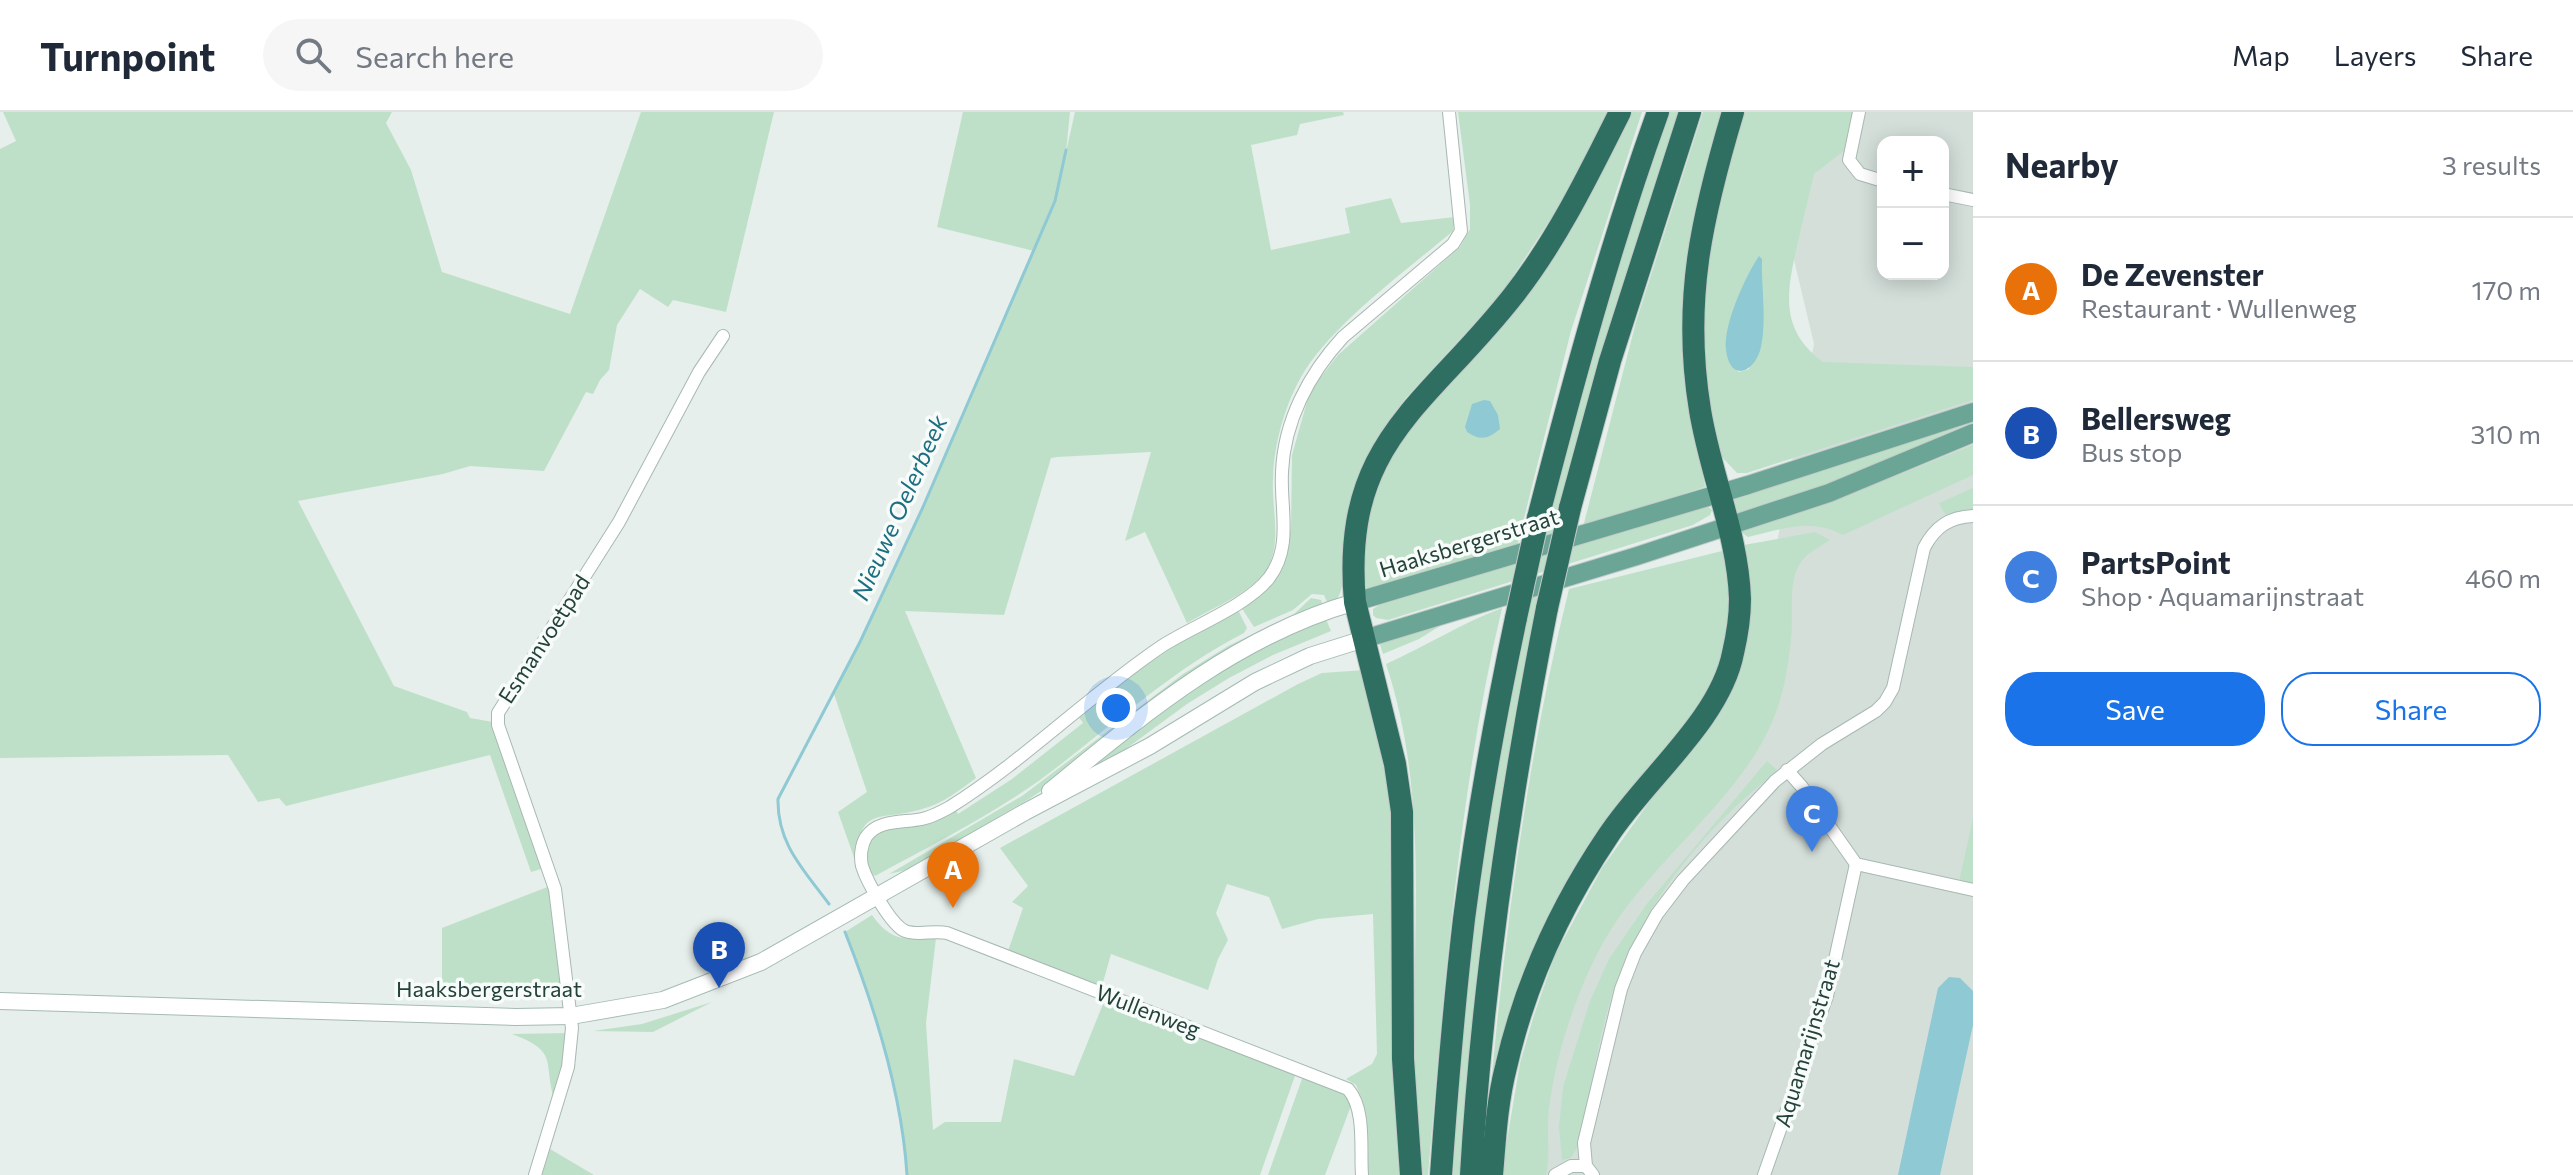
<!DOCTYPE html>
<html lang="en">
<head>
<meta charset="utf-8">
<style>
  body { margin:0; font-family:Commissioner,sans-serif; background:#f6f6f7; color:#1f2937 }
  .controls { position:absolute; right:24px; top:24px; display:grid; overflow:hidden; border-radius:16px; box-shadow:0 4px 20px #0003 }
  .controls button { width:72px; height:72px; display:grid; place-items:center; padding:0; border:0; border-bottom:2px solid #e0e1e3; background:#fff; color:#1f2937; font:40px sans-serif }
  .you { position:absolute; left:1116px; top:596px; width:28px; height:28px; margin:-20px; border:6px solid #fff; border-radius:50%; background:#1a73e8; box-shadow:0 0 0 12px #1a73e833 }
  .badge { display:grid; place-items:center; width:52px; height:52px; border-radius:50%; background:#1a73e8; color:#fff; font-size:26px; font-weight:700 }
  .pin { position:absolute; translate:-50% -66px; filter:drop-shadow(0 2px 4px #0008) }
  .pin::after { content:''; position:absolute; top:42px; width:28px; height:24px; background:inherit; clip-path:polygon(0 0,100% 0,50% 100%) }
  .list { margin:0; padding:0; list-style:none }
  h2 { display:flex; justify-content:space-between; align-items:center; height:104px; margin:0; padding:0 32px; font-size:34px }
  h2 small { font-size:26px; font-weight:400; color:#747a83 }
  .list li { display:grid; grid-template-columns:52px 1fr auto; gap:24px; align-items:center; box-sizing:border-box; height:144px; padding:0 32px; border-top:2px solid #e0e1e3 }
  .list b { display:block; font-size:30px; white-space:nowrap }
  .list p { margin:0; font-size:26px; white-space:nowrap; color:#747a83 }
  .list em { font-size:26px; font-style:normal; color:#747a83 }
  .actions { display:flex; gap:16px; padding:24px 32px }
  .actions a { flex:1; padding:18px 0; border:2px solid #1a73e8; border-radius:32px; text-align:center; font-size:28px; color:#1a73e8 }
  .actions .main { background:#1a73e8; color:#fff }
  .icon { flex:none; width:44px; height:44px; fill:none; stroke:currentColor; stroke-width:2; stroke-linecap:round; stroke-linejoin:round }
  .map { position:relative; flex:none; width:1973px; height:1063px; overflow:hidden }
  header { display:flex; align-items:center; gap:48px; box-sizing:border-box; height:112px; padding:0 40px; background:#fff; border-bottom:2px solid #e0e1e3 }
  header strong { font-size:38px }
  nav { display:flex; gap:44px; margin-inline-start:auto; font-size:28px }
  .search { width:560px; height:72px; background:#f6f6f7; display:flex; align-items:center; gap:20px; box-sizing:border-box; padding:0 28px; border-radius:44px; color:#747a83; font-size:30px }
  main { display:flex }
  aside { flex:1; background:#fff }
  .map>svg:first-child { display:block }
  .built { fill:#d4dfda; fill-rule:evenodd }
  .green { fill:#bfe0c8; fill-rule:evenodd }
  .water { fill:#8ec9d4 }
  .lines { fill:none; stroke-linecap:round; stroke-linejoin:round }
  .stream { stroke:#8ec9d4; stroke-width:3 }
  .minor-casing { stroke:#a8b8b2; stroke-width:14 }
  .secondary-casing { stroke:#a4bbb3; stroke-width:18 }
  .primary-casing { stroke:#c2cac8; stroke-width:20 }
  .motorway-casing { stroke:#c2cac8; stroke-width:24 }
  .minor { stroke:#fff; stroke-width:12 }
  .secondary { stroke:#fff; stroke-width:16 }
  .primary { stroke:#6aa596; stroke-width:18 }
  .motorway { stroke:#2f6f62; stroke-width:22 }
  .motorway-bridge-casing { stroke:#c2cac8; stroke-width:24; stroke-linecap:butt }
  .motorway-bridge { stroke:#2f6f62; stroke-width:22 }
  .labels { text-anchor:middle; stroke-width:7; stroke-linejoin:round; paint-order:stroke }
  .street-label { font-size:22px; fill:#24423a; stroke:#f7fbf9 }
  .water-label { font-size:24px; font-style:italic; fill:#1c6f80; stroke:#f7fbf9 }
</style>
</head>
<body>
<header>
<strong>Turnpoint</strong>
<div class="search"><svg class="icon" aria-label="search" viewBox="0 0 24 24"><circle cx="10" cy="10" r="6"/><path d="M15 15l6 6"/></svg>Search here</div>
<nav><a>Map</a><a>Layers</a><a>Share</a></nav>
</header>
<main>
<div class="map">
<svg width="1973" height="1063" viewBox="0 0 1973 1063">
  <rect width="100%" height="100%" fill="#e6efeb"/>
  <path class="built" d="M1784 0H1973V1063H1525L1566 853 1755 549 1814 232 1768 38ZM1883 30H1943V162H1883Z"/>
  <g class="green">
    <polygon points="3,0 392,0 386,11 411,58 442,160 570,202 641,0 774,0 726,200 673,188 668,195 640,177 617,213 609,258 600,268 593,282 586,280 544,359 470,354 443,362 298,389 394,574 467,600 470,606 493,610 544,756 531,760 490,643 286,694 279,686 258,690 228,643 0,646 0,37 16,29"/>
    <path d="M963 0H1070L1066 40 1075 0H1343L1344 3 1300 12 1297 23 1251 33 1271 138 1350 121 1345 96 1391 86 1401 111 1455 105 1453 119C1407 158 1328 215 1300 267 1284 296 1274 333 1273 366 1271 401 1287 445 1255 471 1236 487 1209 498 1187 511L1145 420 1125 429 1151 340 1057 345 1051 346 1004 503 905 499 976 666C960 678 942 692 922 697 879 710 859 692 856 751L838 700 867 680 834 582 923 395 1034 139 937 115Z"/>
    <path d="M1458 0H1607L1565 85 1502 181 1406 286C1372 327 1349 372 1344 425 1342 448 1350 481 1329 495L1324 483 1312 482 1293 498 1254 515 1241 495 1254 485 1291 417 1292 343 1310 279 1338 243 1460 135 1470 117V93Z"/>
    <polygon points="1627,0 1642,0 1571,219 1517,434 1366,481 1364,419 1384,350 1480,230"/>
    <polygon points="1666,0 1681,0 1558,422 1542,426 1592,230"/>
    <polygon points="1703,0 1722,0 1709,48 1697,328 1705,375 1583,415 1636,210"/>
    <path d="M1737 0H1853L1844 39 1814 62C1809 85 1803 107 1798 130 1787 178 1778 217 1823 250L1973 255V288L1747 361H1737L1720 343 1714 326 1706 267 1700 175ZM1762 147 1761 185 1749 257 1739 260 1734 256Z"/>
    <polygon points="1973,309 1835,372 1731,404 1726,385"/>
    <path d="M1973 333V363L1843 423C1811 406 1782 417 1748 425L1738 418 1826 392Z"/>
    <polygon points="1973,376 1973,399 1945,402 1939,391"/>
    <polygon points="1705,392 1712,398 1710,403 1693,413 1388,508 1376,506 1373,503 1373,497 1384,490"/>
    <path d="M1815 420 1830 428C1820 435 1808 440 1801 450 1787 470 1794 504 1791 527 1788 559 1782 592 1767 621 1729 697 1646 754 1603 831 1577 878 1555 944 1549 997 1546 1020 1551 1041 1546 1063H1501L1520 951 1534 903 1555 843 1602 756 1716 597 1744 433Z"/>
    <path d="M1726 438 1731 485 1726 528 1717 558 1693 604 1592 739 1488 1004C1504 826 1526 650 1569 477Z"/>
    <path d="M1545 481 1466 1063H1453C1460 944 1469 825 1488 707 1499 633 1515 560 1529 487Z"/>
    <polygon points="1311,486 1321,488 1324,497 1289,512 1029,687 911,757 889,762 1022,684 1183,562 1228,534 1293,503"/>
    <path d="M1502 496C1458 682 1445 873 1428 1063H1418C1415 1006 1413 949 1414 892 1416 775 1423 664 1386 552 1426 534 1462 511 1502 496Z"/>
    <path d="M1238 498 1247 516 1244 521C1168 560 1108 618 1040 668 988 705 930 734 875 764L867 757 866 730 875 719 955 696 958 702 1012 667 1083 611 1078 604C1128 565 1181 526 1238 498Z"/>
    <polygon points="1464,499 1419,527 1383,542 1379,529"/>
    <polygon points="1325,505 1331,519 1273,543 1229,566 1187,592 1108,650 1070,670 1209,560"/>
    <polygon points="1365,558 1390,655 1404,1063 1368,1063 1361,985 1356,973 1346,967 1372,952 1377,942 1373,802 1318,807 1282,817 1269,785 1227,772 1216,801 1228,828 1218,847 1208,878 1111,842 1102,874 1008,839 1023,796 1012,790 1028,774 1000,736 1298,572 1322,561"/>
    <path d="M1767 649 1778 659C1703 715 1635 802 1609 893 1595 940 1591 989 1577 1036L1571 1046 1562 1048 1559 1015 1563 975 1590 889 1609 847 1646 793Z"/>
    <polygon points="1973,706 1973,773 1959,770"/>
    <polygon points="550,774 564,887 442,885 442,816"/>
    <path d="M872 803C891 830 906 828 936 826L926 911 933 1018 945 1010H1001L1014 947 1074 964 1105 887 1296 961 1260 1063H907C902 981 875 897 845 820Z"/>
    <polygon points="712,890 653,920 593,919 642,912"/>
    <path d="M568 921V929L554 987C543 948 559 940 512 922Z"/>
    <polygon points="1303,964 1344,980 1352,991 1325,1063 1268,1063"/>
    <polygon points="550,1037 594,1063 542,1063"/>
  </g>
  <g class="water">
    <path d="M1759 144 1762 147C1761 175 1767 207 1761 235 1755 261 1730 271 1726 238 1723 213 1745 165 1759 144Z"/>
    <path d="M1484 288 1490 289 1498 303 1500 317C1488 327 1480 329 1467 320L1465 315 1472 292Z"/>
    <polygon points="1949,865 1960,866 1973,879 1973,913 1940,1063 1898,1063 1938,876"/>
  </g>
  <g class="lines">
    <g class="stream">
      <path d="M829 792C804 758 777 732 778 687L860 530 923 395 1055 89 1066 38"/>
      <path d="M845 820C875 896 902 981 907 1063"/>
    </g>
    <g class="minor-casing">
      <g id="minor">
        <polyline points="1859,0 1849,48 1860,62 1883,69"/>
        <polyline points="1943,82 1973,88"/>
        <polyline points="1787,658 1802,675 1856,752 1973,778"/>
        <polyline points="535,1063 568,955 572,916 555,777 498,613 498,601 619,410 699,260 723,224"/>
        <path d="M1362 1063C1360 1038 1366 997 1348 977L947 821C934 818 918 824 905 819 891 813 867 770 862 754 860 745 861 733 866 725 878 707 903 711 922 707 932 705 941 700 950 695 1025 648 1088 584 1162 534 1193 514 1247 494 1269 466 1293 434 1280 397 1282 360 1284 309 1309 262 1343 225L1453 132 1461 119 1449 0"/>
        <polyline points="1555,1063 1571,1054 1586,1054"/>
        <path d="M1593 1063 1586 1054 1584 1031 1621 877 1635 841 1657 802 1683 768 1775 669 1822 632 1876 599 1885 590 1893 576 1924 436C1935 415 1949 405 1973 404"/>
        <polyline points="1764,1063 1827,884 1856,752"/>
      </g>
    </g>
    <g class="secondary-casing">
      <g id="secondary">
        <path d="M1050 679C1144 602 1236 524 1355 490"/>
        <polyline points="0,889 516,905 571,904 663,888 761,850 1025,700 1150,634 1255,570 1310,544 1364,527"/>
      </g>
    </g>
    <g class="primary-casing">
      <g id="primary">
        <polyline points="1355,490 1748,373 1973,300"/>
        <polyline points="1364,527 1637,444 1829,381 1973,321"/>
      </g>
    </g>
    <g class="motorway-casing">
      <g id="motorway">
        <polyline points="1570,396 1610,249 1690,0"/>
        <path d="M1538 406C1573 270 1610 133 1658 0"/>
        <path d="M1411 1063 1403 947 1402 700 1395 652 1355 490C1341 329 1426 295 1513 184 1557 128 1588 64 1620 0"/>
        <path d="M1441 1063C1447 978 1454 892 1464 807 1477 706 1495 605 1516 506"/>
        <path d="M1471 1063C1482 872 1510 684 1547 496"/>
        <path d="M1492 1063C1495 1027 1497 990 1506 955 1525 872 1560 795 1608 724 1645 667 1720 608 1733 541 1737 524 1740 504 1740 487 1738 423 1710 361 1700 298 1682 189 1702 104 1733 0"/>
      </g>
    </g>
    <use href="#minor" class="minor"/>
    <use href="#secondary" class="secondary"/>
    <use href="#primary" class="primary"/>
    <use href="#motorway" class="motorway"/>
    <g class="motorway-bridge-casing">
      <g id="motorway-bridge">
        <polyline points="1547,496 1570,396"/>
        <polyline points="1516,506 1538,406"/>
      </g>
    </g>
    <use href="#motorway-bridge" class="motorway-bridge"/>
  </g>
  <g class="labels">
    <g class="street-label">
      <text transform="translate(1469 431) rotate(-17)" y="8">Haaksbergerstraat</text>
      <text transform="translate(544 527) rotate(-57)" y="8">Esmanvoetpad</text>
      <text x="489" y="885">Haaksbergerstraat</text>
      <text transform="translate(1148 899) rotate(21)" y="8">Wullenweg</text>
      <text transform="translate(1807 931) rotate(-73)" y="8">Aquamarijnstraat</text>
    </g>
    <g class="water-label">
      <text transform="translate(900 396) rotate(-66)" y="8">Nieuwe Oelerbeek</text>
    </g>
  </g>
</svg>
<div class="controls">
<button>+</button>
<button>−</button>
</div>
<div class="you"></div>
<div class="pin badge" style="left:953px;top:796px;background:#e8710a">A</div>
<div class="pin badge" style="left:719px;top:876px;background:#1a4fb4">B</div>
<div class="pin badge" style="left:1812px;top:740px;background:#3f7fe0">C</div>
</div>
<aside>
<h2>Nearby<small>3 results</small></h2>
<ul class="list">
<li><span class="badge" style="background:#e8710a">A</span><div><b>De Zevenster</b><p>Restaurant · Wullenweg</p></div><em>170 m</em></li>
<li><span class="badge" style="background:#1a4fb4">B</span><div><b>Bellersweg</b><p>Bus stop</p></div><em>310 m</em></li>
<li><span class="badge" style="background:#3f7fe0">C</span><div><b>PartsPoint</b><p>Shop · Aquamarijnstraat</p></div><em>460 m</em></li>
</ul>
<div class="actions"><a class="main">Save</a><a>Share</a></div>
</aside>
</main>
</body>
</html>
